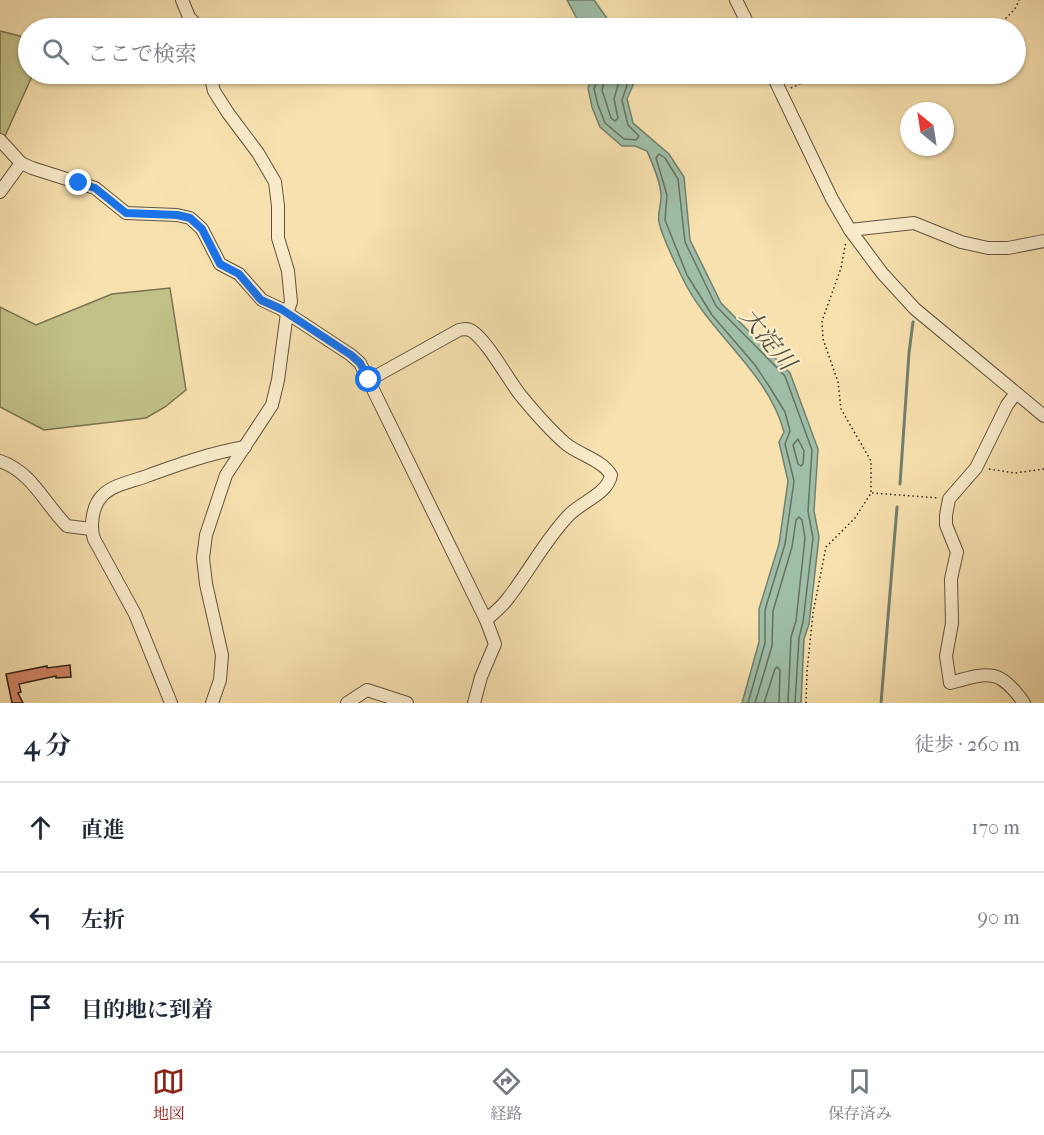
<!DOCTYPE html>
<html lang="ja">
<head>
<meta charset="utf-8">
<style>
  body { margin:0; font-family:"IM FELL French Canon","Noto Serif JP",serif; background:#f6f6f7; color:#1f2937 }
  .compass { position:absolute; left:900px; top:102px; width:54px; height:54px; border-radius:50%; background:#fff; box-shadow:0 2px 4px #0004; rotate:330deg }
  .stop { position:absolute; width:18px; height:18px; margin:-14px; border:4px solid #1a73e8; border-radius:50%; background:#fff }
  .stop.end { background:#1a73e8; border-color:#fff; box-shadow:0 2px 6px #0008 }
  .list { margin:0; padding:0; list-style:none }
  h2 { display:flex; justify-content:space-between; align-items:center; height:78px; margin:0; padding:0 24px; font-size:26px }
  h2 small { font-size:20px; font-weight:400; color:#747a83 }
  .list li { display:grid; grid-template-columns:39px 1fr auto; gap:18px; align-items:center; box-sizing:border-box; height:90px; padding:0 24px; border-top:2px solid #e0e1e3 }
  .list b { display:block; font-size:22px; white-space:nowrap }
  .list em { font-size:20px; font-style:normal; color:#747a83 }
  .icon { flex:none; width:33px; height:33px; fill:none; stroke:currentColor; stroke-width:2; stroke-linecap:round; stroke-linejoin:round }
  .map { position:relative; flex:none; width:1044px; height:703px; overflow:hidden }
  .search { position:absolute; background:#fff; box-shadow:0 2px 4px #0004; left:18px; right:18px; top:18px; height:66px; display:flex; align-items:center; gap:15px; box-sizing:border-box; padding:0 21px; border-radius:33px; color:#747a83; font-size:22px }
  .sheet { height:348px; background:#fff }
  nav { display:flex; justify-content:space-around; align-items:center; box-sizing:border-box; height:84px; border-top:2px solid #e0e1e3; background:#fff; font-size:16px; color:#747a83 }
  nav a { display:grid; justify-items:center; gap:3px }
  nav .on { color:#8f2418 }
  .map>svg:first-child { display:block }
  .green { fill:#c1c187; stroke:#797250; stroke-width:1.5 }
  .water { fill:#9ebea7; stroke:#72806f; stroke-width:1.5 }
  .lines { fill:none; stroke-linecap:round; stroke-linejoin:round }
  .shore { stroke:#687160; stroke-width:1.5 }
  .stream { stroke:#72806f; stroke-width:3 }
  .building { fill:#d28569; stroke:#31241a; stroke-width:1.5 }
  .minor-casing { stroke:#62533f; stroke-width:14 }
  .path { stroke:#31241a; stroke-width:1.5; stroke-dasharray:1.5 3; stroke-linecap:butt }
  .minor { stroke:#faeccb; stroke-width:12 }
  .route { stroke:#1a73e8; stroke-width:8 }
  .labels { text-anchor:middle; stroke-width:4.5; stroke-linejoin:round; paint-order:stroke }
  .water-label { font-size:24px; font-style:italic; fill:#525244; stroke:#faeccb }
</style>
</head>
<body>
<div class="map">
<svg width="1044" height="703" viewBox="0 0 1044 703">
  <rect width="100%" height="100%" fill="#f7e1af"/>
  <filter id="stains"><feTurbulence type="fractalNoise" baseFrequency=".00333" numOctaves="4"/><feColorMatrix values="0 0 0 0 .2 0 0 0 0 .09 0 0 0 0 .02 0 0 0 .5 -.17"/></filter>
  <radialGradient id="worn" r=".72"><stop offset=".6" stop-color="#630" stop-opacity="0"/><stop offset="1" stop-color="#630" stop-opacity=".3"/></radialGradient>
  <g class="green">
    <polygon points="0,31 20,36 28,48 28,74 33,74 0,147"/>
    <polygon points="170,288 186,390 165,407 146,418 44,430 0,407 0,307 36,325 112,294"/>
  </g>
  <g class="water">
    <polygon points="567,0 594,0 614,28 582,28"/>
    <path d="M593 74H634L636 78 627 99 633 123 669 154 684 177 690 240 721 303 790 373 818 449 814 511 819 537 809 624 804 639 801 703H742L759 642V609L779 544 788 481 779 442 784 432C768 371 708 333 682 277 675 263 662 236 659 222 657 213 662 203 661 194 660 180 653 165 647 151L635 146H622L600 127 592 107 588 88Z"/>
  </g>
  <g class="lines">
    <g class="shore">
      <polyline points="599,74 594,89 598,105 605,123 624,139 636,140 639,136 628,125 622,100 629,79 629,74"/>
      <polyline points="606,74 602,90 611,118 615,121 618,118 614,99 621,74"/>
      <polygon points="798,439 804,451 803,464 801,466 798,464 793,445"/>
      <polyline points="748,703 765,643 765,610 785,544 794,481 785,444 790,431 785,412 769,386 755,365 712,315 687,275 665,220 667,195 656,158 659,154 665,158 678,179 685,242 716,306 785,376 812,450 808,511 813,538 803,622 799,638 795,703"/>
      <polyline points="755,703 772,646 773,611 792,547 796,520 799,517 802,520 805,538 796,621 791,637 788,703"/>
      <polyline points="764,703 775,669 777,667 780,670 779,703"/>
    </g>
    <g class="stream">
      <polyline points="900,484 909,353 913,322"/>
      <polyline points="881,703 897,507"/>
    </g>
  </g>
  <polygon class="building" points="70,665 71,677 56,678 56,676 19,684 21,692 18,693 23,703 12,703 6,674 47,666 47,668"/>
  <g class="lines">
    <g class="minor-casing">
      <g id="minor">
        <polyline points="182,0 189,17 199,28"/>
        <polyline points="736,0 750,28"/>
        <polyline points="210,74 214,91 228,113 258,153 275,182 278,206 278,238 288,271 291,302 287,313 278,380 272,405 226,475 206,535 203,558 206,584 222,655 220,680 212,703"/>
        <polyline points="772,74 832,199 850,230 882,273 915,309 1044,416"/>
        <polyline points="0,140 21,163 32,168 95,188 126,213 177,215 190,218 202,229 220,264 239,274 262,300 281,309 351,355 360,363 486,620 495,644 481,677 474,703"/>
        <polyline points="0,192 21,163"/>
        <polyline points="850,230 914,223 961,242 988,248 1008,248 1044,241"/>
        <path d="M369 380 459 330C464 329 467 328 472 331 489 343 508 380 522 397 536 414 550 430 566 444 580 455 602 460 611 475 608 494 581 502 569 515 545 540 530 570 509 597 503 606 494 613 486 620"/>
        <path d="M1016 393 1007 405 976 468 949 499 946 515V525L957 552 951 579 952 623 946 656 950 683C989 672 999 668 1024 703"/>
        <path d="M0 461C32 472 44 503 67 526L91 529"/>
        <path d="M171 703 135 614 94 539C90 527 92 506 102 496 112 485 130 482 144 477 177 465 210 453 245 447"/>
        <polyline points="347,703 367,690 407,703"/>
      </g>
    </g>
    <g class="path">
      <polyline points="996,28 1015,9 1019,0"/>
      <polyline points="826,74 852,76 869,74"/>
      <polyline points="791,88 823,74"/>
      <polyline points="989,469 1015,473 1044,469"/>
      <polyline points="872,493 939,498"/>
      <polyline points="806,703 807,671 813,613 826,547 855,518 871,493 871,461 841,409 838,382 823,339 822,321 841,268 846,241"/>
    </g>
    <use href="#minor" class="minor"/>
  </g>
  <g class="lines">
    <polyline class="route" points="79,183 95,188 126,213 177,215 190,218 202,229 220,264 239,274 261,300 281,309 351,355 360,363 369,380"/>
  </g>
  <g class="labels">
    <g class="water-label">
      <text transform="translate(768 339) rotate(51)" y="8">大淀川</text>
    </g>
  </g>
  <rect width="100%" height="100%" filter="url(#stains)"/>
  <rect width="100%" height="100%" fill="url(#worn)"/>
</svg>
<svg class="compass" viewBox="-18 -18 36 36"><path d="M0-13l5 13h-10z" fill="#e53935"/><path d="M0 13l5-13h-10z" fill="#747a83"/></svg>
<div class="stop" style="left:369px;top:380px"></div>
<div class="stop end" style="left:79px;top:183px"></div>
<div class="search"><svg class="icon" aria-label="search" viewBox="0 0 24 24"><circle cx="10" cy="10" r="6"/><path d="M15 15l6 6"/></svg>ここで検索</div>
</div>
<section class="sheet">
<h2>4 分<small>徒歩 · 260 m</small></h2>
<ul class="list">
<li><svg class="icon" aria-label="ahead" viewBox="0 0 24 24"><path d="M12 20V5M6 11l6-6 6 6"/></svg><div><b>直進</b></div><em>170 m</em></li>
<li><svg class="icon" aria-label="left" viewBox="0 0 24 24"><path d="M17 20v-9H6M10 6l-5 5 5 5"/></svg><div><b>左折</b></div><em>90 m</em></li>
<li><svg class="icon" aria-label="arrive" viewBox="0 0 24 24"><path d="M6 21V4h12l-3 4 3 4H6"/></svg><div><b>目的地に到着</b></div></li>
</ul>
</section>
<nav>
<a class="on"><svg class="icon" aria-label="map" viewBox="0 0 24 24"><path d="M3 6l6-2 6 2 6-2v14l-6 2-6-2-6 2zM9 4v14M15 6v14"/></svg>地図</a>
<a><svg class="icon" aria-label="directions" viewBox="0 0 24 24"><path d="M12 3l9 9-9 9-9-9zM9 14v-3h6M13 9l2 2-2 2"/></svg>経路</a>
<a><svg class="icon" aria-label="saved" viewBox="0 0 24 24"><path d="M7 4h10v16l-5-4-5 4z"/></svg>保存済み</a>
</nav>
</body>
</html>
